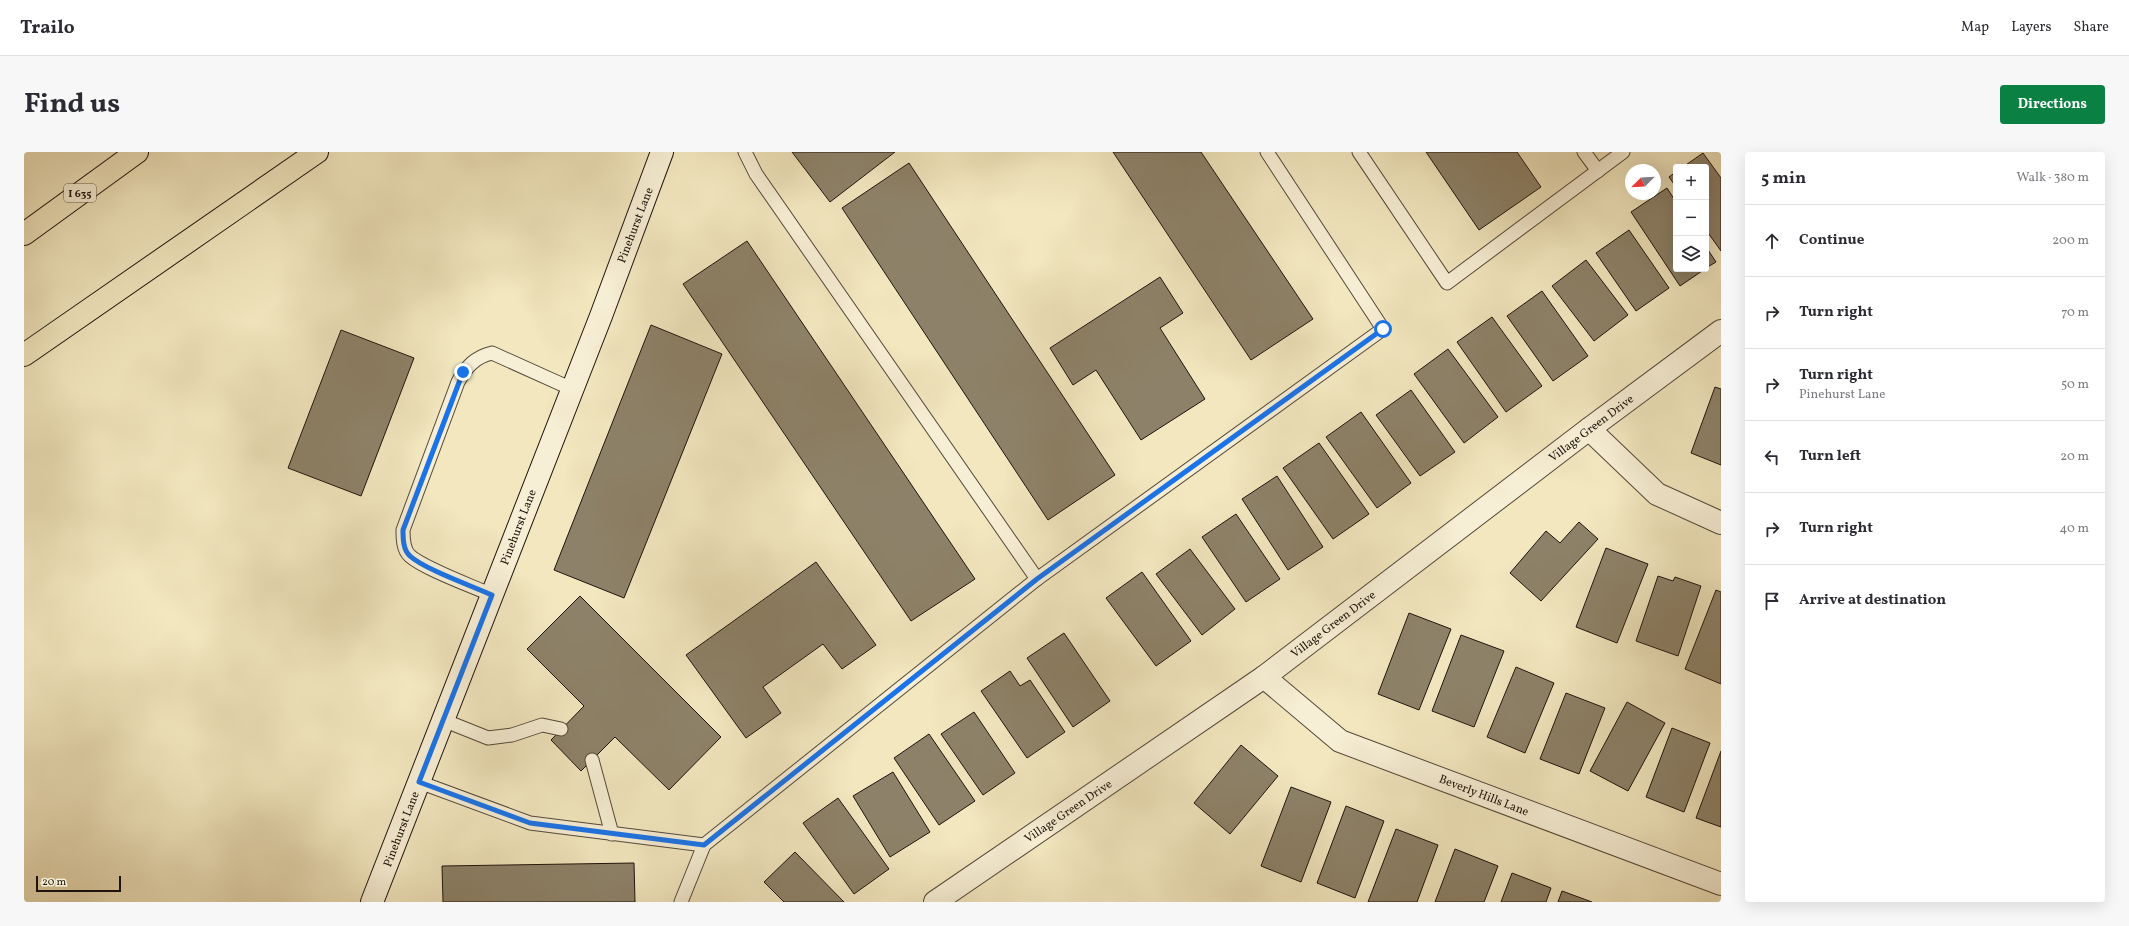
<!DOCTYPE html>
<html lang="en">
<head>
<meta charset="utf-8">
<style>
  body { margin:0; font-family:Vollkorn,serif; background:#f7f7f7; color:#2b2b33 }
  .controls { position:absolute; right:12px; top:12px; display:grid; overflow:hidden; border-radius:4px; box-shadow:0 4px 16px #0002 }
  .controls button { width:36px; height:36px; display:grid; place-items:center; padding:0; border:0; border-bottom:1px solid #e1e1e2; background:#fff; color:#2b2b33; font:20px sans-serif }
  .compass { position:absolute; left:1601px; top:12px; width:36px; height:36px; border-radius:50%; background:#fff; box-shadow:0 4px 16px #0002; rotate:246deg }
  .scale { position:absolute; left:12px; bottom:10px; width:85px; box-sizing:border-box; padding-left:4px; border:2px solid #1f140c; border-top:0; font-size:11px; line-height:14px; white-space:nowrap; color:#1f140c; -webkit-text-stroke:3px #f7efd5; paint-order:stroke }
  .stop { position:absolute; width:12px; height:12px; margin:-9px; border:3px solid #1a73e8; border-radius:50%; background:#fff }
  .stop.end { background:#1a73e8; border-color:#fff; box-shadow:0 1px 4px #0008 }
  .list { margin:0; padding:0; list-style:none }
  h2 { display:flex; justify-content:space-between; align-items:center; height:52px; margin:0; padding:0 16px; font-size:17px }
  h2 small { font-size:13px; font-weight:400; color:#7c7c81 }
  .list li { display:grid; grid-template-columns:26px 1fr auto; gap:12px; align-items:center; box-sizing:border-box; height:72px; padding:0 16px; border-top:1px solid #e1e1e2 }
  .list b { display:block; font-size:15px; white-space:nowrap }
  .list p { margin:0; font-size:13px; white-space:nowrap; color:#7c7c81 }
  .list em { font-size:13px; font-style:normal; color:#7c7c81 }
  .icon { flex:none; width:22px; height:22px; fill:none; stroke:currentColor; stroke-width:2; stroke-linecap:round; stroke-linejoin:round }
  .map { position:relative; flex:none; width:1697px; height:750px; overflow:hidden; border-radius:4px }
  header { display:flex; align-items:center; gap:24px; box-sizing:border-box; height:56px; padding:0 20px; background:#fff; border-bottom:1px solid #e1e1e2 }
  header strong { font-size:19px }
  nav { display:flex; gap:22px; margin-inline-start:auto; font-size:14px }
  .intro { display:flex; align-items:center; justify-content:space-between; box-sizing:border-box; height:96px; padding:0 24px }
  h1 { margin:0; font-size:28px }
  .button { padding:10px 18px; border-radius:4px; background:#0b8043; color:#fff; font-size:14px; font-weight:700 }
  main { display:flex; gap:24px; padding:0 24px }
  aside { flex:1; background:#fff; border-radius:4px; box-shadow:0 4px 16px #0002 }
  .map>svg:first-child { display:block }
  .building { fill:#8d8269; stroke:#1f140c }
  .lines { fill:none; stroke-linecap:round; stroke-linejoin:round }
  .lane-casing { stroke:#544939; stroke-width:15 }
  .street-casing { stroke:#544939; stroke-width:24 }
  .secondary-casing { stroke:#1f140c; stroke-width:24 }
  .highway-casing { stroke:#1f140c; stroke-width:24 }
  .lane { stroke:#f7efd5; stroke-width:13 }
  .street { stroke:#f7efd5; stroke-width:22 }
  .secondary { stroke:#f7efd5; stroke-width:22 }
  .highway { stroke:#f2e7bf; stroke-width:22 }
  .route { stroke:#1a73e8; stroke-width:5 }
  .labels { text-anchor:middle; stroke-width:3; stroke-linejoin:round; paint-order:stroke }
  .shield { fill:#f7efd5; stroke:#605648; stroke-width:1 }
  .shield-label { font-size:11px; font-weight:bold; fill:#1f140c }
  .street-label { font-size:12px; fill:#1f140c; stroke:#f7efd5 }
</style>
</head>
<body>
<header>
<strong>Trailo</strong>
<nav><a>Map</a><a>Layers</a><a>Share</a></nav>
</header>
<div class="intro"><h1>Find us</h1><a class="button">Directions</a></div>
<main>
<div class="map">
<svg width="1697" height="750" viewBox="0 0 1697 750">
  <rect width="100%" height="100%" fill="#f2e7bf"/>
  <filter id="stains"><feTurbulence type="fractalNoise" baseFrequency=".005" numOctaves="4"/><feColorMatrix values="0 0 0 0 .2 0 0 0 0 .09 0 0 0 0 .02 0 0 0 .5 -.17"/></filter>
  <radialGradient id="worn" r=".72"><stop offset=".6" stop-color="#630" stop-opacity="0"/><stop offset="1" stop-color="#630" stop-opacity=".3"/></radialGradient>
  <g class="building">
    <polygon points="768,0 871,0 806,50"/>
    <polygon points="1089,0 1177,0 1289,167 1227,208"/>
    <polygon points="1402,0 1493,0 1517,35 1455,78"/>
    <polygon points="1679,1 1697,26 1697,99 1682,78 1682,15 1659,15"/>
    <polygon points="885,11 1091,323 1024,368 818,56"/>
    <polygon points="1652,20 1652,35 1645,25"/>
    <polygon points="1643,36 1652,50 1652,117 1681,117 1656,134 1607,60"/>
    <polygon points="1605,78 1645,136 1612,159 1572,101"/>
    <polygon points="723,89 951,427 887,469 659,132"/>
    <polygon points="1682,95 1692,110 1682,116"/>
    <polygon points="1562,108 1604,163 1570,189 1528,134"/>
    <polygon points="1136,125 1159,161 1136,176 1181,247 1117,288 1072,218 1049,233 1026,196"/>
    <polygon points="1518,139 1564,204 1529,229 1483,164"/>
    <polygon points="1468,165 1518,234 1482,260 1433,190"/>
    <polygon points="627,173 698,202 600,446 530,418"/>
    <polygon points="317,178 390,206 337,344 264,316"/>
    <polygon points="1424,197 1474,265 1440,291 1390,222"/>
    <polygon points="1691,235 1697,237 1697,313 1667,301"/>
    <polygon points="1387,238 1431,300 1396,324 1352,263"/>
    <polygon points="1337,260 1387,331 1353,356 1302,285"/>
    <polygon points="1295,291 1345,362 1309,387 1259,316"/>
    <polygon points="1253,324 1299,395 1264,418 1218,347"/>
    <polygon points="1212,362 1256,427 1222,450 1178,385"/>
    <polygon points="1555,370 1574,387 1517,449 1486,421 1522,379 1536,391"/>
    <polygon points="1582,396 1624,412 1593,491 1552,475"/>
    <polygon points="1166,397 1211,457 1178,483 1132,422"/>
    <polygon points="792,410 852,493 818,517 799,492 739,535 757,561 722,586 662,503"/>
    <polygon points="1118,420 1167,489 1132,514 1082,446"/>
    <polygon points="1634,424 1649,429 1651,425 1677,434 1654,504 1612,489"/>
    <polygon points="1692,438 1697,440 1697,532 1661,517"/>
    <polygon points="556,444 697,585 645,638 591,585 557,619 527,588 560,554 503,497"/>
    <polygon points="1385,461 1427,477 1395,558 1354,542"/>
    <polygon points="1040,481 1086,549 1049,575 1003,506"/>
    <polygon points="1437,483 1480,499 1450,575 1408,559"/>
    <polygon points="1492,515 1530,531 1501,601 1463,585"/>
    <polygon points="986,519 996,534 1006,528 1041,580 1003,606 957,539"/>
    <polygon points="1542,541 1581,556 1555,622 1516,607"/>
    <polygon points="1603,550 1641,571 1604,639 1566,619"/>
    <polygon points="950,560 991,621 959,643 917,582"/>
    <polygon points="1648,576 1686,591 1660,660 1622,645"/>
    <polygon points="905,582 951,649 915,673 870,606"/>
    <polygon points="1217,593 1254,624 1206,682 1170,651"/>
    <polygon points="1697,599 1697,675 1672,666"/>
    <polygon points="869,620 906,680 866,705 829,644"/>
    <polygon points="1267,635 1307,650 1277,730 1237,714"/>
    <polygon points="814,646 865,717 830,742 779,671"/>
    <polygon points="1322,654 1360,669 1331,746 1293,731"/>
    <polygon points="1372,677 1414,693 1393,750 1344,750"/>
    <polygon points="1431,697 1474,714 1460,750 1411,750"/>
    <polygon points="771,700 820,750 760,750 740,730"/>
    <polygon points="610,711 611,750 419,750 418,714"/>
    <polygon points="1488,721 1527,736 1522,750 1477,750"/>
    <polygon points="1538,739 1568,750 1534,750"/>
  </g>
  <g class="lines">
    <g class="lane-casing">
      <g id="lane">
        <polyline points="721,0 732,22 1013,427"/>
        <polyline points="1335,0 1423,131 1599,0"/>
        <polyline points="1560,0 1574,19"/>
        <path d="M468 443C448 434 401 417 386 404 379 398 379 386 379 378L434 230C442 215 451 205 468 201L548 237"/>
        <polyline points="419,568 464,586 488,583 518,573 537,577"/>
        <polyline points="568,608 588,682"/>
        <polyline points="395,630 506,671 680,693"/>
        <polyline points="657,750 680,693 1013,427 1359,177 1243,0"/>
      </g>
    </g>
    <g class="street-casing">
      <g id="street">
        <polyline points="1565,277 1633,342 1697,371"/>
        <polyline points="1240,525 1316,589 1697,732"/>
        <polyline points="911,750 1240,525 1565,277 1697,179"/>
      </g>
    </g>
    <g class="secondary-casing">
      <polyline id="secondary" points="348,750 577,164 638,0"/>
    </g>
    <g class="highway-casing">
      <g id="highway">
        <polyline points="0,82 113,0"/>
        <polyline points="0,203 293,0"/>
      </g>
    </g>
    <use href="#lane" class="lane"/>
    <use href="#street" class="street"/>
    <use href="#secondary" class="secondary"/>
    <use href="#highway" class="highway"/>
  </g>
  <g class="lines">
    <path class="route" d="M439 220 379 378C379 386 379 398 386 404 400 417 448 434 468 443L395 630 506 671 680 693 1013 427 1359 177"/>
  </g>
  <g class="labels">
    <rect class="shield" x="40" y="32" width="32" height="18" rx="3"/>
    <g class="shield-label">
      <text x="56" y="45">I 635</text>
    </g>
    <g class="street-label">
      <text transform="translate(611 73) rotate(-69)" y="4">Pinehurst Lane</text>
      <text transform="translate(1567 276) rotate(-37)" y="4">Village Green Drive</text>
      <text transform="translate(494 375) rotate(-69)" y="4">Pinehurst Lane</text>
      <text transform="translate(1309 472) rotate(-37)" y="4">Village Green Drive</text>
      <text transform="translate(1460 643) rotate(21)" y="4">Beverly Hills Lane</text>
      <text transform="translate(1044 659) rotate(-34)" y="4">Village Green Drive</text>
      <text transform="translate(377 677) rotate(-69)" y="4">Pinehurst Lane</text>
    </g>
  </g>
  <rect width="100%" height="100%" filter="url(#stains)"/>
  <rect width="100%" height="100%" fill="url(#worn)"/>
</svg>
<div class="controls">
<button>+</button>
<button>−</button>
<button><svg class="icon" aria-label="layers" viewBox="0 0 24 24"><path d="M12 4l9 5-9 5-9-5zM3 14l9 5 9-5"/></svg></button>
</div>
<svg class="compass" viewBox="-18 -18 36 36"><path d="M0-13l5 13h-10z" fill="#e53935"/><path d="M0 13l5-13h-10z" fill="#7c7c81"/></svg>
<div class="scale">20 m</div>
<div class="stop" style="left:1359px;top:177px"></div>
<div class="stop end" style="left:439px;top:220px"></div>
</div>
<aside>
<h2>5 min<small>Walk · 380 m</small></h2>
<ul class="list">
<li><svg class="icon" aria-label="ahead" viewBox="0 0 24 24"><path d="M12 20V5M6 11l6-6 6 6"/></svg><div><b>Continue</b></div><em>200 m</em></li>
<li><svg class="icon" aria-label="right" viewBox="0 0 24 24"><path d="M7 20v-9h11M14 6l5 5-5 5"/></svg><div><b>Turn right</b></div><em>70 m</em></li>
<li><svg class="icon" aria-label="right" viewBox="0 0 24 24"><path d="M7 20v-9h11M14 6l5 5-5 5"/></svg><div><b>Turn right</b><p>Pinehurst Lane</p></div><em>50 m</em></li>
<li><svg class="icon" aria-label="left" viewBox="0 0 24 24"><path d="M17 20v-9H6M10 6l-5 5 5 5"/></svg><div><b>Turn left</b></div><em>20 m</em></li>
<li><svg class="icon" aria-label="right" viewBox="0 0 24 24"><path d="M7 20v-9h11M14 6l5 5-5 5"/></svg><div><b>Turn right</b></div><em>40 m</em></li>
<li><svg class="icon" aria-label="arrive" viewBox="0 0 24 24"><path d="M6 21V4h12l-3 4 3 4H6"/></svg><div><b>Arrive at destination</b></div></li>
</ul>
</aside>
</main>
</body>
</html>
